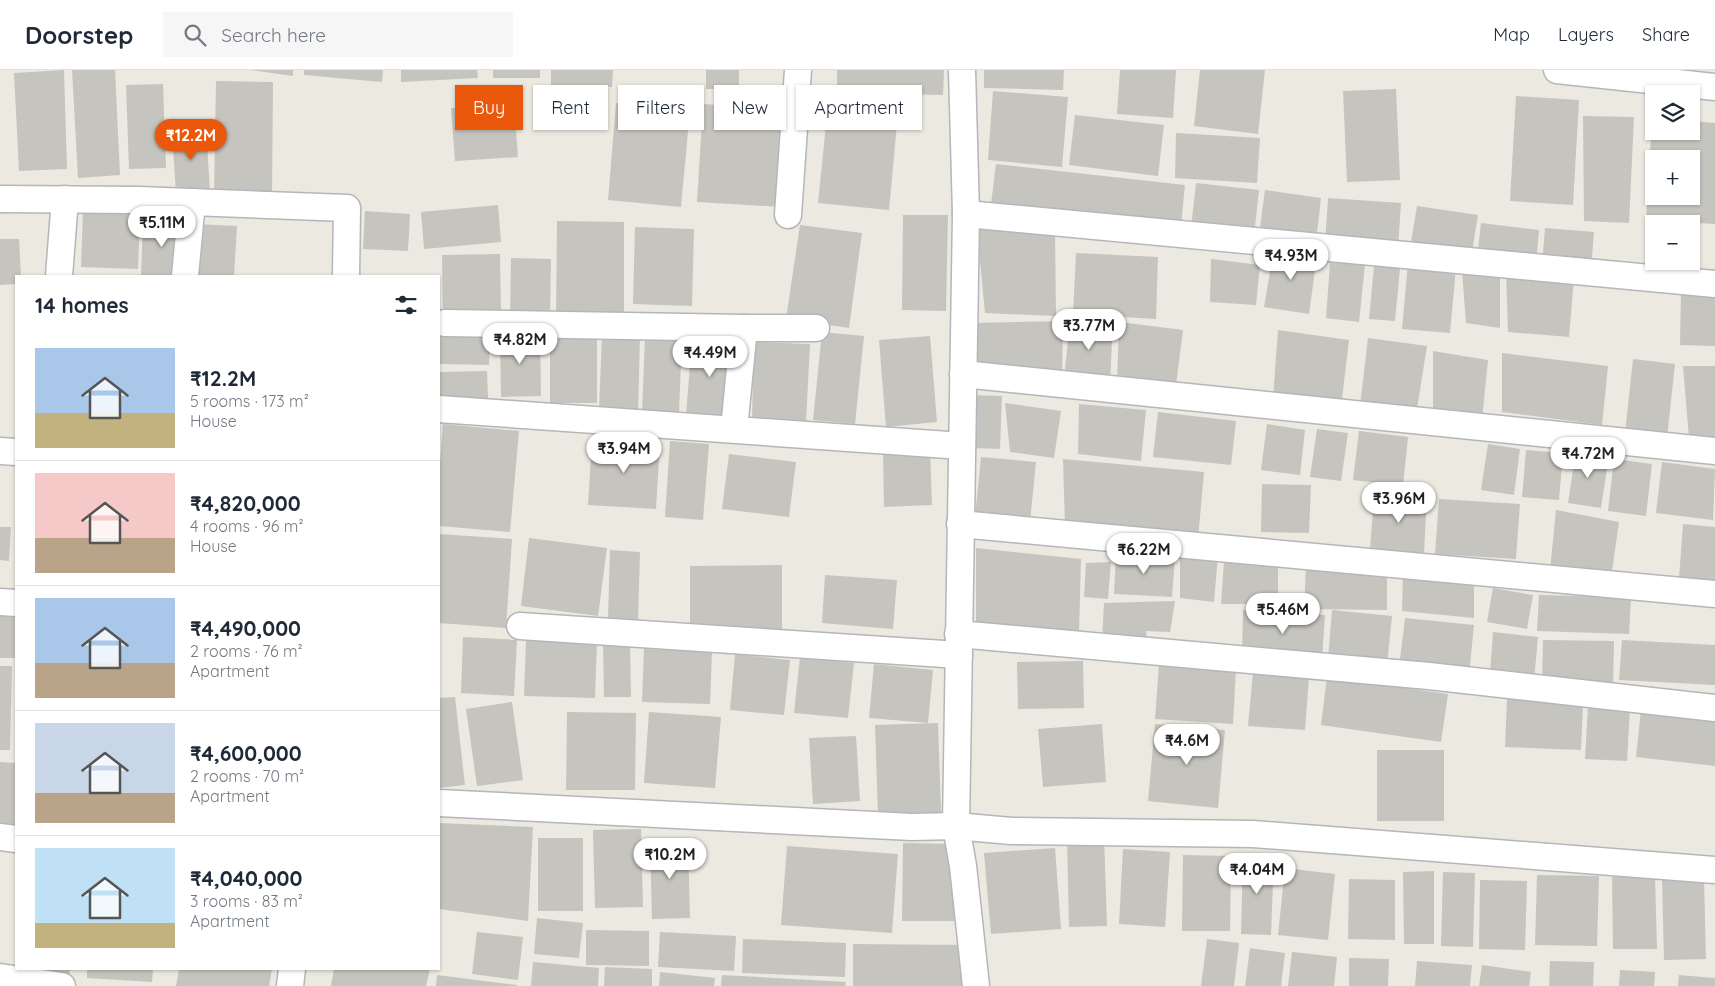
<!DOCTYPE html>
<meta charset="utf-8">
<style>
:root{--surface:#fff;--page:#f6f6f7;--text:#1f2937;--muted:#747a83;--line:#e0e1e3;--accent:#ea580c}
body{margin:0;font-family:Quicksand,sans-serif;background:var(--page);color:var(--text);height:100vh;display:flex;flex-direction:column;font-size:19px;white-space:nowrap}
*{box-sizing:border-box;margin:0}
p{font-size:16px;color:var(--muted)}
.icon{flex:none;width:28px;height:28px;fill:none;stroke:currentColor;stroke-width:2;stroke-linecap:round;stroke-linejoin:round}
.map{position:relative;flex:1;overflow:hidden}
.side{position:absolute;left:15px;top:205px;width:425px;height:695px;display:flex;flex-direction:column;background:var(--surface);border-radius:0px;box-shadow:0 1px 4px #0004}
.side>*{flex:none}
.top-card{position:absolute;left:455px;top:15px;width:475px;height:45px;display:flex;gap:10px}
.tools{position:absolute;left:1645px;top:15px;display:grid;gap:10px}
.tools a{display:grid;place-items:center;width:55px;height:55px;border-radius:0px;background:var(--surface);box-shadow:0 1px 4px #0004;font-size:25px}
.price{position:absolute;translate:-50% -42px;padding:0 11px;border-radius:18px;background:#fff;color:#222;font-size:16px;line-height:32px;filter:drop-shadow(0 1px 2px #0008)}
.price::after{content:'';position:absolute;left:50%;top:30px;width:15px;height:11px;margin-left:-8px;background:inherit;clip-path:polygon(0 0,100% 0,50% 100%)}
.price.current{background:var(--accent);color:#fff}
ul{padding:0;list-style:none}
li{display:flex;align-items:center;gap:15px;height:125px;padding:0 20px}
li+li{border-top:1px solid var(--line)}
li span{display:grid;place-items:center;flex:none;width:140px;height:100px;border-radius:0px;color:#555}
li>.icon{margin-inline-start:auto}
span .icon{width:60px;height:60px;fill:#fffc;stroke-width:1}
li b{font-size:21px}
h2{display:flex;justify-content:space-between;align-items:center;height:60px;padding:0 20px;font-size:21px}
.pill{padding:0 18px;border-radius:0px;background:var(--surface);box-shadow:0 1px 4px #0004;font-size:18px;line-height:45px}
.pill.current{background:var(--accent);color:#fff}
header{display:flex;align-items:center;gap:30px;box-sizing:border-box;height:70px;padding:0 25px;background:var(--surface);border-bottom:1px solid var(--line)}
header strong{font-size:24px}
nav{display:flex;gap:28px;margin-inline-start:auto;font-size:18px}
.search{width:350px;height:45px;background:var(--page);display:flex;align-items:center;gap:12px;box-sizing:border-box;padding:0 18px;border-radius:0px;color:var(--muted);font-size:19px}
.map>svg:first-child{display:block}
.building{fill:#c6c4be;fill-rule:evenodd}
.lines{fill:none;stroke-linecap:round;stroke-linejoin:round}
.minor-casing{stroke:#b3b6ba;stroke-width:29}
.minor{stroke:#fff;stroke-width:26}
</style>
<header>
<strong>Doorstep</strong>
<div class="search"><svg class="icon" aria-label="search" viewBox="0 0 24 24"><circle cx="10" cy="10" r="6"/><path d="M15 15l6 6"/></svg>Search here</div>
<nav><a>Map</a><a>Layers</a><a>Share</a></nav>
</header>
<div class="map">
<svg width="1715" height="916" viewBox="0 0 1715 916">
<rect width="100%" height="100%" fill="#ebe9e0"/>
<g class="building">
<path d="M64,0L67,99L19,101L14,3Z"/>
<path d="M72,0H115L120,105L78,108Z"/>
<path d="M250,0H293V6Z"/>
<path d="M304,0H383L382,12L304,5Z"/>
<path d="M401,0H477L478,8L401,12Z"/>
<rect x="493" y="0" width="47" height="8"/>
<path d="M551,0H613L612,17L551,16Z"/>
<rect x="706" y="0" width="33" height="19"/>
<path d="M837,0H944L943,25L837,23Z"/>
<path d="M984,0H1064L1063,20L984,18Z"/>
<path d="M1120,0H1176L1173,48L1117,44Z"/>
<path d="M1200,0H1265L1258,64L1194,56Z"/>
<path d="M216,11L273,12L272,126L214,125Z"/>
<path d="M163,14L166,98L129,99L126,15Z"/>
<path d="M1396,19L1400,110L1347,112L1343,21Z"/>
<path d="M993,21L1068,27L1062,97L988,90Z"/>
<path d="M1516,26L1579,30L1573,135L1510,131Z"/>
<path d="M514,33L518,87L455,91L451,38Z"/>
<path d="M616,33L690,40L681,137L608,130Z"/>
<path d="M703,34L787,39L781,137L697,132Z"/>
<path d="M828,35L898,43L889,140L818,133Z"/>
<path d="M1075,45L1164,55L1158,106L1069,95Z"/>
<path d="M1583,46L1634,47L1629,153L1584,151Z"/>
<path d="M1652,49H1654V61H1691V51L1715,53V154L1646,150ZM1654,89H1691V126H1654Z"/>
<path d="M206,58L210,122L176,124L172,60Z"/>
<path d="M1176,63L1260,68L1257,113L1175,108Z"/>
<path d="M996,94L1185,115L1181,155L991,134Z"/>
<path d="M1196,113L1259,120L1254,166L1191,158Z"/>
<path d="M1265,120L1321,128L1316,172L1259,165Z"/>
<path d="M1328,128L1401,133L1398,179L1325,174Z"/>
<path d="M498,135L501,172L424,179L421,142Z"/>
<path d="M1417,136L1478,145L1471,188L1410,178Z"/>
<path d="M83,141L140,144L138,199L81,197Z"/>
<path d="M365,141L410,144L408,181L363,179Z"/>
<path d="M903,145H948L946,241L902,240Z"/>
<path d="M143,149L183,150L181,206H141Z"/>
<path d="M557,151L624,152V249H556Z"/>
<path d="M1481,153L1539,160L1536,195L1477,188Z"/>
<path d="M196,154L237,156L234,206H194Z"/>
<path d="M800,155L862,163L849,258L786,249Z"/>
<path d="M635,157L694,159L692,236L633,234Z"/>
<path d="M1545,158L1594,162L1591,200L1542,196Z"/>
<path d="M977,160L1055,161L1056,246L985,243Z"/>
<path d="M0,169H19L21,206H16V214L0,215Z"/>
<path d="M1274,178L1317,186L1309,244L1264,237Z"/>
<path d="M1076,183L1158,187L1156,249L1073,244Z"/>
<path d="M500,184L501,245L443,246L442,185Z"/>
<path d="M511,188L551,189L550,247H510Z"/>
<path d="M1211,189L1260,195L1256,235L1210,232Z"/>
<path d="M1330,193L1365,194L1359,252L1326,248Z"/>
<path d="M1408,193L1456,197L1450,263L1402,259Z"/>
<path d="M1374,196L1400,198L1395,251L1369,249Z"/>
<path d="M1462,201L1500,205V258L1466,253Z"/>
<path d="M1506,202L1574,209L1569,267L1508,262Z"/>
<path d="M1681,223L1715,224V276L1680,275Z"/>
<path d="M1070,249H1113L1110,313L1064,310Z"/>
<path d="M1063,251L1062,309L977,300L974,253Z"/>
<path d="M1119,252L1183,260L1175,323L1117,314Z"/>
<path d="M439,260L490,261L489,295L439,294Z"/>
<path d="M1278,260L1349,270L1341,337L1273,328Z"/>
<path d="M822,262L864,266L855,354L813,350Z"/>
<path d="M540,263L541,326L501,327L500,264Z"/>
<rect x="550" y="264" width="47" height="69"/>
<path d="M602,266L640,267L638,342L599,340Z"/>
<path d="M930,266L937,352L886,357L879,270Z"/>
<path d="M645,267L682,268L679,343L642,342Z"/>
<path d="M1368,268L1427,276L1416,345L1360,336Z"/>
<path d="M692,269L733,272L727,348L686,345Z"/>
<path d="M754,272L810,274L806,352L752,350Z"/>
<path d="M1433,281L1488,290L1482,350L1433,342Z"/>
<path d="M1502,283L1608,296L1602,355L1502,342Z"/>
<path d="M1633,289L1675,294L1667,368L1625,363Z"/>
<path d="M1683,296H1715V370L1689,368Z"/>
<path d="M487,301L488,328L439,329V302Z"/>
<path d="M970,325L1002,326L1000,379L971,378Z"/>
<path d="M1005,333L1061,341L1054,388L1010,382Z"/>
<path d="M1079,334L1146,340L1141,391L1078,384Z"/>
<path d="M1158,342L1236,351L1231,395L1153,387Z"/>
<path d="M443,354L519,361L510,462L439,456V407Z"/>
<path d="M1267,354L1305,360L1300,405L1261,400Z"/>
<path d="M1317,359L1348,363L1341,411L1310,407Z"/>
<path d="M1359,361L1408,367L1403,416L1353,410Z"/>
<path d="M592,369L660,373L656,439L588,435Z"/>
<path d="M670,371L709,374L703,450L665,447Z"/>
<path d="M1488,374L1520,379L1514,425L1481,420Z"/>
<path d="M930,380L932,435L884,437L883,381Z"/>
<path d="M1526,380L1563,383L1559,430L1522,427Z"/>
<path d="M1576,380L1609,385L1601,438L1568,433Z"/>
<path d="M729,384L796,392L789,447L722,439Z"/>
<path d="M981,387L1036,392L1030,452L975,447Z"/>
<path d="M1063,389L1204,402L1198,469L1065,456Z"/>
<path d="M1614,389L1652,394L1646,446L1608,441Z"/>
<path d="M1662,392L1715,399L1713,450L1656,443Z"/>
<path d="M1262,414L1311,415L1309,463L1261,462Z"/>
<path d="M1374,424L1427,427L1424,483L1370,480Z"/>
<path d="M1439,429L1520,434L1516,489L1435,484Z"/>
<path d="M1556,440L1619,452L1611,508L1550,500Z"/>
<path d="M1683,454L1715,457V511L1679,508Z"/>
<path d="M0,457H11L9,491L0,490Z"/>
<path d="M439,464L512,469L506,558L439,553Z"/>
<path d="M529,468L607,478L598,546L521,536Z"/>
<path d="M976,478L1081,489L1079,563L976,560Z"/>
<path d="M610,480L640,482L638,550L608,549Z"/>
<path d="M1116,484L1175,487L1172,527L1114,524Z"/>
<path d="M1180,485L1218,486L1214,532L1180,528Z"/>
<path d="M1224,491H1278V534H1221Z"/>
<path d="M1111,492L1108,529L1084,527L1086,493Z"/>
<path d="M782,495V560L690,561V496Z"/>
<path d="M1306,496L1387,501V540L1304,539Z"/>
<path d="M1403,502H1474V548L1402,541Z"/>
<path d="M825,505L897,510L893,559L822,553Z"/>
<path d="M1493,518L1533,525L1527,559L1487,552Z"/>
<path d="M1539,525L1631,527L1629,564L1537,561Z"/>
<path d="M1175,531L1170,562L1146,561L1148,577L1102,571L1104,533Z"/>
<path d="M1243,540L1325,545L1322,590L1242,585Z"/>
<path d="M1332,540L1392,546L1387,595L1328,589Z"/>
<path d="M0,542L16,543V588H0Z"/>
<path d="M1405,548L1474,555L1469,604L1399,597Z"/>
<path d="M1493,562L1538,567L1534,611L1490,605Z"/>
<path d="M463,567L517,570L514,626L461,623Z"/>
<path d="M526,569L597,571L595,628L524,626Z"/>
<path d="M1543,570L1614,571L1613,617L1542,615Z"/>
<path d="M1622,570L1715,575V615L1619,610Z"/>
<path d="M630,574L631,627H604L603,575Z"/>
<path d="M644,579L712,582L710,634L642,632Z"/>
<path d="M735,584L790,590L784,645L730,640Z"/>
<path d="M800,587L854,593L848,648L794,643Z"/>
<path d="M1083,591L1084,638L1018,639L1017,592Z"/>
<path d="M874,594L933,600L928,653L869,648Z"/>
<path d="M1159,594L1236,599L1233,654L1155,649Z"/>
<path d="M0,596H12L10,680H0Z"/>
<path d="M1253,602L1309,607L1305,660L1248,656Z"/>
<path d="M1327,607L1448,624L1441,672L1321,655Z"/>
<path d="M455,627L465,715L439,718V628Z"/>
<path d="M1507,629L1583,632L1581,680L1505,677Z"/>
<path d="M512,632L523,710L477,716L466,639Z"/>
<path d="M1588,636L1630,639L1627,691L1585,689Z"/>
<path d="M1641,640L1715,647V696L1636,687Z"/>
<path d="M567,642L636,643L635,720H566Z"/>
<path d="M649,642L721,647L715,718L644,713Z"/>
<path d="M938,653L941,742L878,744L875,655Z"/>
<path d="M1102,654L1106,712L1043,717L1038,659Z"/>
<path d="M1155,654L1225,660L1218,738L1148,731Z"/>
<path d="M856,666L860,731L813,734L809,668Z"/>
<rect x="1377" y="680" width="67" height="71"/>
<path d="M0,692L16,693V756L0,755Z"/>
<path d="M439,753L533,757L528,851L439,839Z"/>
<path d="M641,759L643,837L595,838L593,760Z"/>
<path d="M1104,765L1107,856L1069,857L1067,766Z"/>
<rect x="538" y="768" width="45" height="73"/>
<path d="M688,771L690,848L652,849L650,772Z"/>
<path d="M903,773L956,774L954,851H902Z"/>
<path d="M787,776L898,784L892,863L781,855Z"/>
<path d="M1055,778L1061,859L991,864L984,783Z"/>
<path d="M1123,779L1170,782L1165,857L1119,854Z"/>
<path d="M1183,785L1231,786L1230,861H1182Z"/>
<path d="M1243,786L1274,787L1271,865L1241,864Z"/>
<path d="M1285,798L1335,804L1328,870L1278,865Z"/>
<path d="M1434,801V874H1404L1403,802Z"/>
<path d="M1443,802L1475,803L1473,877L1441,876Z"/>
<path d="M1537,805L1599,806L1597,876L1535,875Z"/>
<path d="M1655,806L1657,879H1613L1612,807Z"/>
<path d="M1704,808L1706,889L1664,890L1662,810Z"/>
<path d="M1349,809L1395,810V870L1348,869Z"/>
<path d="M1480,810L1527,811L1525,880L1479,879Z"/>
<path d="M537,848L583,853L579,888L534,884Z"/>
<path d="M586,860L649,861V896L586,895Z"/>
<path d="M477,862L523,867L518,910L472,904Z"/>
<path d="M660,862L736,866L734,901L658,897Z"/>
<path d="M743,869L846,873L845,907L742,903Z"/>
<path d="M1207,869L1239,873L1234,916H1201Z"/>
<path d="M853,874L962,875V916H853Z"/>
<path d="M1250,878L1285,883L1281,916H1245Z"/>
<path d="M1292,882L1337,887L1334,916H1288Z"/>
<path d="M1349,888L1389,889L1388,916H1349Z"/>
<path d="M1417,891L1472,895L1470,916H1415Z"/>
<path d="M1550,891L1594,892L1593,916H1549Z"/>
<path d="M533,892L599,898L598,916H531Z"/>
<path d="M1482,895L1531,902L1529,916H1479Z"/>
<path d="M605,897L652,899V916H604Z"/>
<path d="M37,899H70L69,905Z"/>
<path d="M87,899H153L152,912L87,908Z"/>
<path d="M179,899H272L269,916H176Z"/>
<path d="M334,899H430L426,916H331Z"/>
<path d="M1620,900L1655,902L1654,916H1619Z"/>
<path d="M660,902L715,908L714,916H659Z"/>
<path d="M437,905L517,915V916H436Z"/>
<path d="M722,905L846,912L845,916H721Z"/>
<path d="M1679,905L1715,908V916H1678Z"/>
</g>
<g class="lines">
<defs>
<g id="minor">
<path d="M962,0L966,144L956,756L963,796L976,916"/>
<path d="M1557,0L1715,17"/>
<path d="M0,129L138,130L347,138L346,206"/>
<path d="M966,144L1715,214"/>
<path d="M788,145L798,0"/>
<path d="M59,206L65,129"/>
<path d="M185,206L192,132"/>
<path d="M445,253L744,258"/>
<path d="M963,304L1715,381"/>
<path d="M439,339L962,376"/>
<path d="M734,359L744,258H816"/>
<path d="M0,381L16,382"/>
<path d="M960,454L1715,524"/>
<path d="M0,532L16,533"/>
<path d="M520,556L959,585"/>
<path d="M958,564L1429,606L1715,638"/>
<path d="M439,733L912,757L956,756L1011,761L1253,764L1715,800"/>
<path d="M0,767L16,769"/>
<path d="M0,907L62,916"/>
<path d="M290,916L292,899"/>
</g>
</defs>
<use href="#minor" class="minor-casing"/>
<use href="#minor" class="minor"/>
</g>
</svg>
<div class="tools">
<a><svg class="icon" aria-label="layers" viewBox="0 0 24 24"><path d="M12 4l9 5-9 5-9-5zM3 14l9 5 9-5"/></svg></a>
<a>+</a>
<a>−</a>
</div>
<b class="price current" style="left:191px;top:91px">₹12.2M</b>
<b class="price" style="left:162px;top:178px">₹5.11M</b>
<b class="price" style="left:1291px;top:211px">₹4.93M</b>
<b class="price" style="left:1089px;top:281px">₹3.77M</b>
<b class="price" style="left:520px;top:295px">₹4.82M</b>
<b class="price" style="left:710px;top:308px">₹4.49M</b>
<b class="price" style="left:624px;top:404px">₹3.94M</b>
<b class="price" style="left:1588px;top:409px">₹4.72M</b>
<b class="price" style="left:1399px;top:454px">₹3.96M</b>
<b class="price" style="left:1144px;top:505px">₹6.22M</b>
<b class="price" style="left:1283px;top:565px">₹5.46M</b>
<b class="price" style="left:1187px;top:696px">₹4.6M</b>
<b class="price" style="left:670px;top:810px">₹10.2M</b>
<b class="price" style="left:1257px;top:825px">₹4.04M</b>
<div class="top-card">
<a class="pill current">Buy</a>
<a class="pill">Rent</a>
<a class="pill">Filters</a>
<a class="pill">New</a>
<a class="pill">Apartment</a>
</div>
<section class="side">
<h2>14 homes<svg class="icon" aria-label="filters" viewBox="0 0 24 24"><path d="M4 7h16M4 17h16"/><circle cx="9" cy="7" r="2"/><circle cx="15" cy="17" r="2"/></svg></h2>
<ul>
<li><span style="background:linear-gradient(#a9c7e8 65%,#c2b280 0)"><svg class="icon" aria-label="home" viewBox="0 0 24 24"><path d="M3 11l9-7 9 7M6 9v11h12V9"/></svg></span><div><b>₹12.2M</b><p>5 rooms · 173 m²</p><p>House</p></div></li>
<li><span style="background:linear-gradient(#f6c9c9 65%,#b9a48a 0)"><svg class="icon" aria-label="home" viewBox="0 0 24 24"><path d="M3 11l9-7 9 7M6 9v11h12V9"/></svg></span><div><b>₹4,820,000</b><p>4 rooms · 96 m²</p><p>House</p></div></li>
<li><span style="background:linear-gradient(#a9c7e8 65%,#b9a48a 0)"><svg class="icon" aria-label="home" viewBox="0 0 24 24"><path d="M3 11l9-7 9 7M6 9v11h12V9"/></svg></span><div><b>₹4,490,000</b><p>2 rooms · 76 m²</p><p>Apartment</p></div></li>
<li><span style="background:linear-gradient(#c9d6e8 70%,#b9a48a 0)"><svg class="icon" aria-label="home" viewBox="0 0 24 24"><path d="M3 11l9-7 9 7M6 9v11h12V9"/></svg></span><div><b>₹4,600,000</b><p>2 rooms · 70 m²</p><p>Apartment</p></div></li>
<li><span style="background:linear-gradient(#bfe0f5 75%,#c2b280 0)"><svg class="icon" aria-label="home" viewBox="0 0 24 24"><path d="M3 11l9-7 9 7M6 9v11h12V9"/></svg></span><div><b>₹4,040,000</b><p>3 rooms · 83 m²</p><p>Apartment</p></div></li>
</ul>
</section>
</div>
